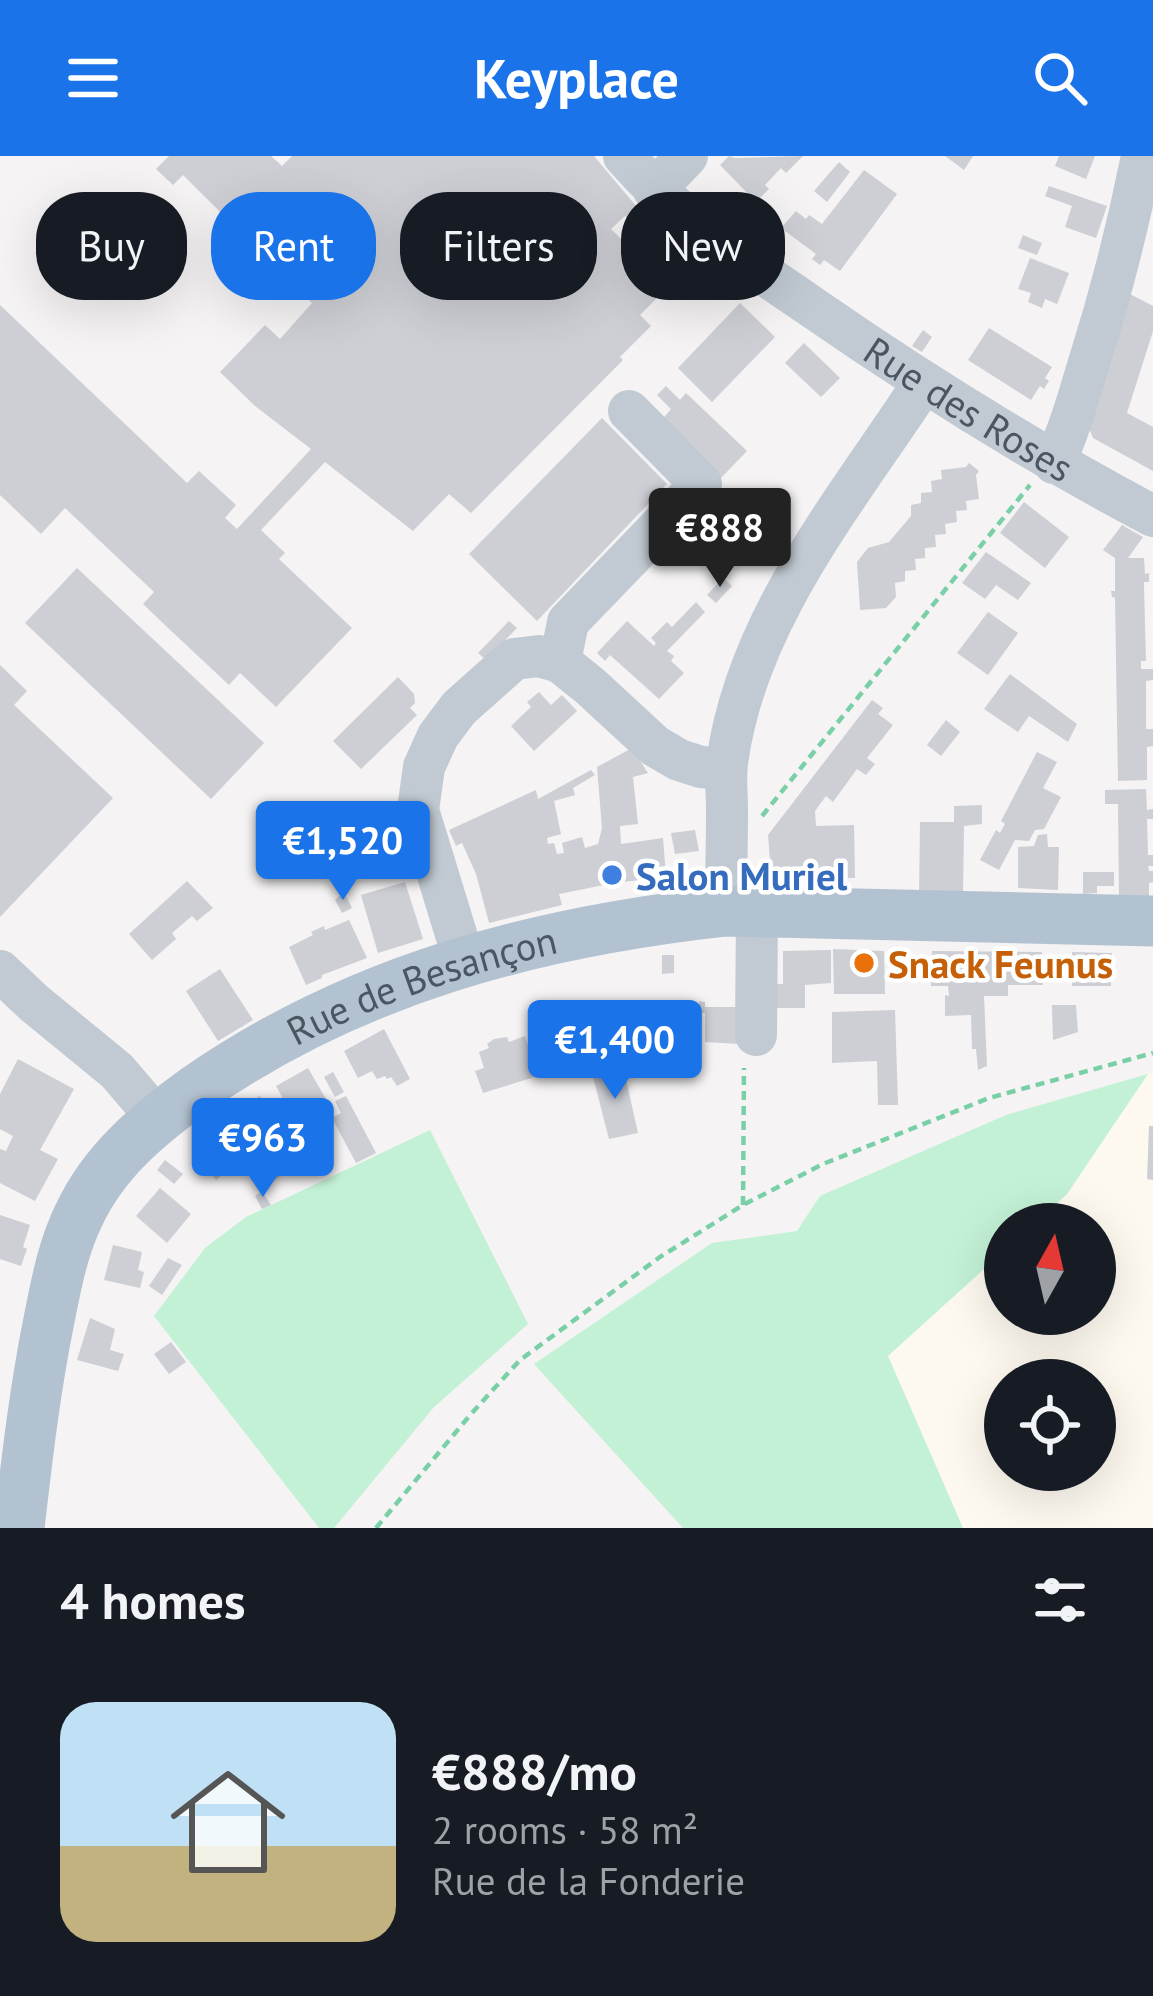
<!DOCTYPE html>
<meta charset="utf-8">
<style>
:root{--surface:#171b24;--page:#242831;--text:#f1f3f6;--muted:#9ea1a6;--line:#363941;--accent:#1a73e8}
body{margin:0;font-family:"PT Sans",sans-serif;background:var(--page);color:var(--text);height:100vh;display:flex;flex-direction:column;font-size:45px;white-space:nowrap}
*{box-sizing:border-box;margin:0}
p{font-size:39px;color:var(--muted)}
.icon{flex:none;width:66px;height:66px;fill:none;stroke:currentColor;stroke-width:2;stroke-linecap:round;stroke-linejoin:round}
.map{position:relative;height:1372px;overflow:hidden}
.side{display:flex;flex-direction:column;background:var(--surface);flex:1}
.side>*{flex:none}
.hud{position:absolute;left:36px;top:36px;width:1083px;height:108px;display:flex;gap:24px}
.needle{width:78px;rotate:8deg}
.tools{position:absolute;left:984px;top:1047px;display:grid;gap:24px}
.tools a{display:grid;place-items:center;width:132px;height:132px;border-radius:50%;background:var(--surface);box-shadow:0 12px 48px #0002;font-size:60px}
.price{position:absolute;translate:-50% -102px;padding:0 27px;border-radius:12px;background:var(--accent);color:#fff;font-size:39px;line-height:78px;filter:drop-shadow(0 3px 6px #0008)}
.price::after{content:'';position:absolute;left:50%;top:72px;width:36px;height:27px;margin-left:-18px;background:inherit;clip-path:polygon(0 0,100% 0,50% 100%)}
.price.active{background:#222;color:#fff}
ul{padding:0;list-style:none}
li{display:flex;align-items:center;gap:36px;height:300px;padding:0 60px}
li+li{border-top:3px solid var(--line)}
li span{display:grid;place-items:center;flex:none;width:336px;height:240px;border-radius:36px;color:#555}
li>.icon{margin-inline-start:auto}
span .icon{width:144px;height:144px;fill:#fffc;stroke-width:1}
li b{font-size:51px}
h2{display:flex;justify-content:space-between;align-items:center;height:144px;padding:0 60px;font-size:51px}
.pill{padding:0 42px;border-radius:48px;background:var(--surface);box-shadow:0 12px 48px #0002;font-size:42px;line-height:108px}
.pill.active{background:var(--accent);color:#fff}
header{display:flex;justify-content:space-between;align-items:center;height:156px;padding:0 60px;background:var(--accent);color:#fff;font-size:54px;font-weight:600}
.map>svg:first-child{display:block}
.commercial{fill:#fdf9ef;fill-rule:evenodd}
.green{fill:#c3f1d5}
.building{fill:#cdcfd5}
.lines{fill:none;stroke-linecap:round;stroke-linejoin:round}
.path{stroke:#7ad0a6;stroke-width:4.5;stroke-dasharray:9 6;stroke-linecap:butt}
.minor{stroke:#c1cad2;stroke-width:42}
.major{stroke:#b3c2d1;stroke-width:51}
.shop-dot{fill:#3f7fe0;stroke:#fff;stroke-width:4.5}
.food-dot{fill:#e8710a;stroke:#fff;stroke-width:4.5}
.labels{text-anchor:middle;dominant-baseline:central;stroke-width:9;stroke-linejoin:round;paint-order:stroke}
.street-label{font-size:39px;fill:#4a5661;stroke:#fff}
.shop-label{font-size:39px;font-weight:bold;fill:#366cbe;stroke:#fff;text-anchor:start}
.food-label{font-size:39px;font-weight:bold;fill:#c56008;stroke:#fff;text-anchor:start}
</style>
<header><svg class="icon" aria-label="menu" viewBox="0 0 24 24"><path d="M4 6h16M4 12h16M4 18h16"/></svg>Keyplace<svg class="icon" aria-label="search" viewBox="0 0 24 24"><circle cx="10" cy="10" r="6"/><path d="M15 15l6 6"/></svg></header>
<div class="map">
<svg width="1153" height="1372" viewBox="0 0 1153 1372">
<rect width="100%" height="100%" fill="#f5f3f3"/>
<path class="commercial" d="M1153,917V1372H963L888,1200L1005,1094V1158H1095V1068H1034L1067,1038L1148,918ZM1005,1224H1095V1314H1005Z"/>
<g class="green">
<path d="M1148,918L1067,1038L1034,1068H1005V1094L888,1200L963,1372H683L534,1208L712,1087L797,1075L820,1040L1006,959Z"/>
<path d="M430,974L528,1168L434,1251L334,1372H319L154,1160L205,1092L246,1061Z"/>
</g>
<g class="building">
<path d="M169,0H271L282,10L292,0H594L636,50L724,117L705,136L625,60L611,73L669,130L640,159L651,170L620,201L623,204L471,357L449,338L413,375L325,306L261,374L285,397L279,403L352,472L276,551L240,517L229,529L167,471L143,448L154,436L65,352L41,378L0,339V149L187,327L199,315L236,349L225,362L237,373L311,293L255,250L220,216L265,169L280,183L312,147L183,19L173,29L156,13Z"/>
<path d="M729,0L735,2L803,0L786,17L781,12L765,29L769,33L756,46L720,9Z"/>
<path d="M945,0H973L964,14Z"/>
<path d="M1059,0H1095L1086,23L1055,10Z"/>
<path d="M839,6L850,16L827,46L814,35Z"/>
<path d="M864,14L897,38L840,115L824,104L820,109L812,103L816,98L781,72L796,55L806,63L809,59L822,68Z"/>
<path d="M1049,30L1107,50L1096,82L1065,71L1072,50L1045,40Z"/>
<path d="M1023,79L1042,87L1037,99L1018,92Z"/>
<path d="M1030,102L1069,117L1057,148L1045,143L1042,152L1028,146L1031,137L1018,133Z"/>
<path d="M1130,138L1153,150V175L1127,257L1153,271V315L1093,282L1087,267Z"/>
<path d="M740,147L775,181L712,246L678,212Z"/>
<path d="M989,172L1052,211L1045,222L1049,225L1044,233L1040,230L1031,244L968,204Z"/>
<path d="M923,174L932,181L922,196L912,190Z"/>
<path d="M804,187L840,222L821,241L785,207Z"/>
<path d="M666,230L680,244L686,237L747,295L721,322L661,265L671,253L657,239Z"/>
<path d="M602,262L667,328L537,465L469,398Z"/>
<path d="M969,307L979,315L976,319L979,343L966,345L967,354L956,355L957,366L945,368L946,378L935,379L936,391L925,392V402L915,403L916,414L905,415V425L895,427L896,441L886,452L860,454L857,406L868,392L889,386L911,360V349L921,347V337L932,336L931,325L942,323L941,314L966,311Z"/>
<path d="M1024,346L1069,381L1045,412L1000,377Z"/>
<path d="M1122,369L1143,381L1128,402H1144L1145,418L1149,417V426H1144V430L1146,505H1141V513H1153V524L1146,525V573H1153V590L1147,591V624L1118,625L1115,442L1112,441L1111,435H1115V402L1103,394Z"/>
<path d="M986,396L1031,427L1018,444L996,429L985,443L962,427Z"/>
<path d="M77,412L264,587L211,643L25,467Z"/>
<path d="M723,422L732,430L716,447L707,439Z"/>
<path d="M696,446L705,456L667,495L674,500L671,505L684,517L659,543L610,499L605,505L597,497L627,465L654,490L656,487L651,482L667,466L672,471Z"/>
<path d="M988,456L1018,477L988,519L957,497Z"/>
<path d="M509,465L517,472L486,504L478,497Z"/>
<path d="M0,509L27,535L14,549L113,642L0,761Z"/>
<path d="M1010,518L1077,568L1068,586L1029,560L1018,576L984,553Z"/>
<path d="M398,521L414,538L415,547L410,552L417,559L361,613L333,585Z"/>
<path d="M539,536L551,549L562,539L577,555L534,595L511,570L531,551L527,546Z"/>
<path d="M872,544L883,552L878,558L893,569L867,602L875,608L866,619L857,613L833,646L826,640L815,655L816,670L854,669L855,722H845L826,731L822,724L778,725L771,718L768,679Z"/>
<path d="M946,564L960,576L941,600L927,589Z"/>
<path d="M632,592L648,617L633,621L638,668L620,670L621,688L663,682L666,721L614,727L559,738L562,749L489,767L476,718L462,687L456,690L449,674L536,634L538,643L591,614L595,619L573,632L575,639L554,645L561,678L547,682L548,688L554,687L557,698L564,697L562,687L582,681L585,692L598,688L602,672L597,611Z"/>
<path d="M1037,596L1057,606L1043,632L1061,641L1044,673L1035,674L1029,685L1015,684L999,714L980,704L996,674L1000,677L1005,668L1001,665Z"/>
<path d="M1146,633L1147,654L1153,653V663H1147L1148,699H1153V710H1148L1149,715H1153V726L1149,727V744L1119,743L1118,648H1105V634Z"/>
<path d="M982,649V668L964,670L963,739H919L920,666H954V650Z"/>
<path d="M695,674L699,695L675,698L671,677Z"/>
<path d="M1047,678L1048,691H1059L1058,734L1018,732V691L1034,690L1038,679Z"/>
<path d="M1083,716H1114V730H1097V737L1083,738Z"/>
<path d="M187,725L213,752L197,765L192,760L172,777L176,783L152,804L129,778Z"/>
<path d="M405,726L423,783L378,797L361,739Z"/>
<path d="M344,736L352,752L342,757L335,744Z"/>
<path d="M349,764L367,802L322,819V822L306,829L289,791L313,779L311,776L324,770L325,774Z"/>
<path d="M833,793L884,795L885,838H834Z"/>
<path d="M831,794V827L805,829V852H776V828H783V795Z"/>
<path d="M932,795L1042,796L1043,829H1008V840H984L987,910L978,914L976,893H972L971,859L945,860V839L949,840L948,830H931Z"/>
<path d="M1072,796L1112,797L1111,830H1072Z"/>
<path d="M662,799H674V817L662,818Z"/>
<path d="M220,813L253,864L218,885L186,835Z"/>
<path d="M699,845L705,846V851H741L740,888L705,886V857H699Z"/>
<path d="M1052,849H1076L1078,876L1053,884Z"/>
<path d="M895,854L898,949H878L877,905L832,907V856Z"/>
<path d="M384,873L410,923L397,930L391,921L387,923L385,920L377,923L372,915L358,922L344,895Z"/>
<path d="M646,878L650,895L684,888L689,907L631,921L622,882Z"/>
<path d="M525,880L538,920L483,937L475,915L484,912L479,896L489,892L487,888L494,883L507,881L509,886Z"/>
<path d="M18,903L74,933L40,994L58,1003L35,1045L0,1027V993L6,995L13,980L0,973V938Z"/>
<path d="M623,910L638,977L609,983L592,917Z"/>
<path d="M308,912L326,943L294,962L276,930Z"/>
<path d="M333,916L344,936L335,941L324,921Z"/>
<path d="M260,940L278,966L266,974L272,983L260,990L269,1003L275,1000L286,1016L265,1030L239,992L251,983L232,955Z"/>
<path d="M346,940L376,997L356,1007L332,962L341,957L335,945Z"/>
<path d="M1149,970H1153V1024L1147,1023Z"/>
<path d="M215,978L238,1007L216,1024L193,995Z"/>
<path d="M165,1004L183,1018L174,1028L157,1014Z"/>
<path d="M160,1032L191,1058L167,1087L136,1060Z"/>
<path d="M262,1035L271,1049L262,1053L255,1040Z"/>
<path d="M0,1059L30,1069L23,1091L27,1093L21,1110L0,1103Z"/>
<path d="M113,1089L142,1096L138,1114L144,1116L140,1132L104,1124Z"/>
<path d="M168,1102L182,1109L162,1139L149,1130Z"/>
<path d="M90,1162L115,1173L110,1194L124,1198L118,1215L77,1204Z"/>
<path d="M171,1186L186,1206L169,1218L154,1198Z"/>
</g>
<g class="lines">
<g class="path">
<path d="M762,660L1030,329"/>
<path d="M743,1049L744,912"/>
<path d="M376,1372L471,1258L520,1204L660,1101L743,1049L823,1008L989,942L1153,897"/>
</g>
<g class="minor">
<path id="s1" d="M624,0C678,62 742,103 809,149C920,226 1034,297 1153,360"/>
<path d="M654,34L687,0"/>
<path d="M1054,307C1069,276 1078,243 1088,210C1110,141 1128,71 1142,0"/>
<path d="M560,506L568,466L701,328L629,255"/>
<path d="M726,755C726,721 727,687 727,653C727,638 725,623 727,607C746,463 847,344 924,226"/>
<path d="M464,804L418,654L424,611L438,580L459,552L514,503L539,500L560,506L590,530L655,590L679,604L701,611L726,613"/>
<path d="M0,815L34,847L117,915L157,962"/>
<path d="M756,879L757,756"/>
</g>
<path class="major" id="s2" d="M19,1372C27,1302 35,1233 49,1164C56,1129 63,1091 79,1059C104,1005 149,968 196,934C355,823 535,776 726,755L1153,765"/>
</g>
<circle class="shop-dot" cx="612" cy="719" r="12"/>
<circle class="food-dot" cx="864" cy="807" r="12"/>
<g class="labels">
<g class="street-label">
<text stroke="none"><textPath href="#s1" startOffset="429">Rue des Roses</textPath></text>
<text stroke="none"><textPath href="#s2" startOffset="744">Rue de Besançon</textPath></text>
</g>
<g class="shop-label">
<text x="636" y="719">Salon Muriel</text>
</g>
<g class="food-label">
<text x="888" y="807">Snack Feunus</text>
</g>
</g>
</svg>
<div class="tools">
<a><svg class="needle" viewBox="-14 -14 28 28"><path d="M0-13l5 13h-10z" fill="#e53935"/><path d="M0 13l5-13h-10z" fill="#9ea1a6"/></svg></a>
<a><svg class="icon" aria-label="locate" viewBox="0 0 24 24"><circle cx="12" cy="12" r="6"/><path d="M12 2v4M12 18v4M2 12h4M18 12h4"/></svg></a>
</div>
<b class="price active" style="left:720px;top:434px">€888</b>
<b class="price" style="left:343px;top:747px">€1,520</b>
<b class="price" style="left:615px;top:946px">€1,400</b>
<b class="price" style="left:263px;top:1044px">€963</b>
<div class="hud">
<a class="pill">Buy</a>
<a class="pill active">Rent</a>
<a class="pill">Filters</a>
<a class="pill">New</a>
</div>
</div>
<section class="side">
<h2>4 homes<svg class="icon" aria-label="filters" viewBox="0 0 24 24"><path d="M4 7h16M4 17h16"/><circle cx="9" cy="7" r="2"/><circle cx="15" cy="17" r="2"/></svg></h2>
<ul>
<li><span style="background:linear-gradient(#bfe0f5 60%,#c2b280 0)"><svg class="icon" aria-label="home" viewBox="0 0 24 24"><path d="M3 11l9-7 9 7M6 9v11h12V9"/></svg></span><div><b>€888/mo</b><p>2 rooms · 58 m²</p><p>Rue de la Fonderie</p></div></li>
</ul>
</section>
